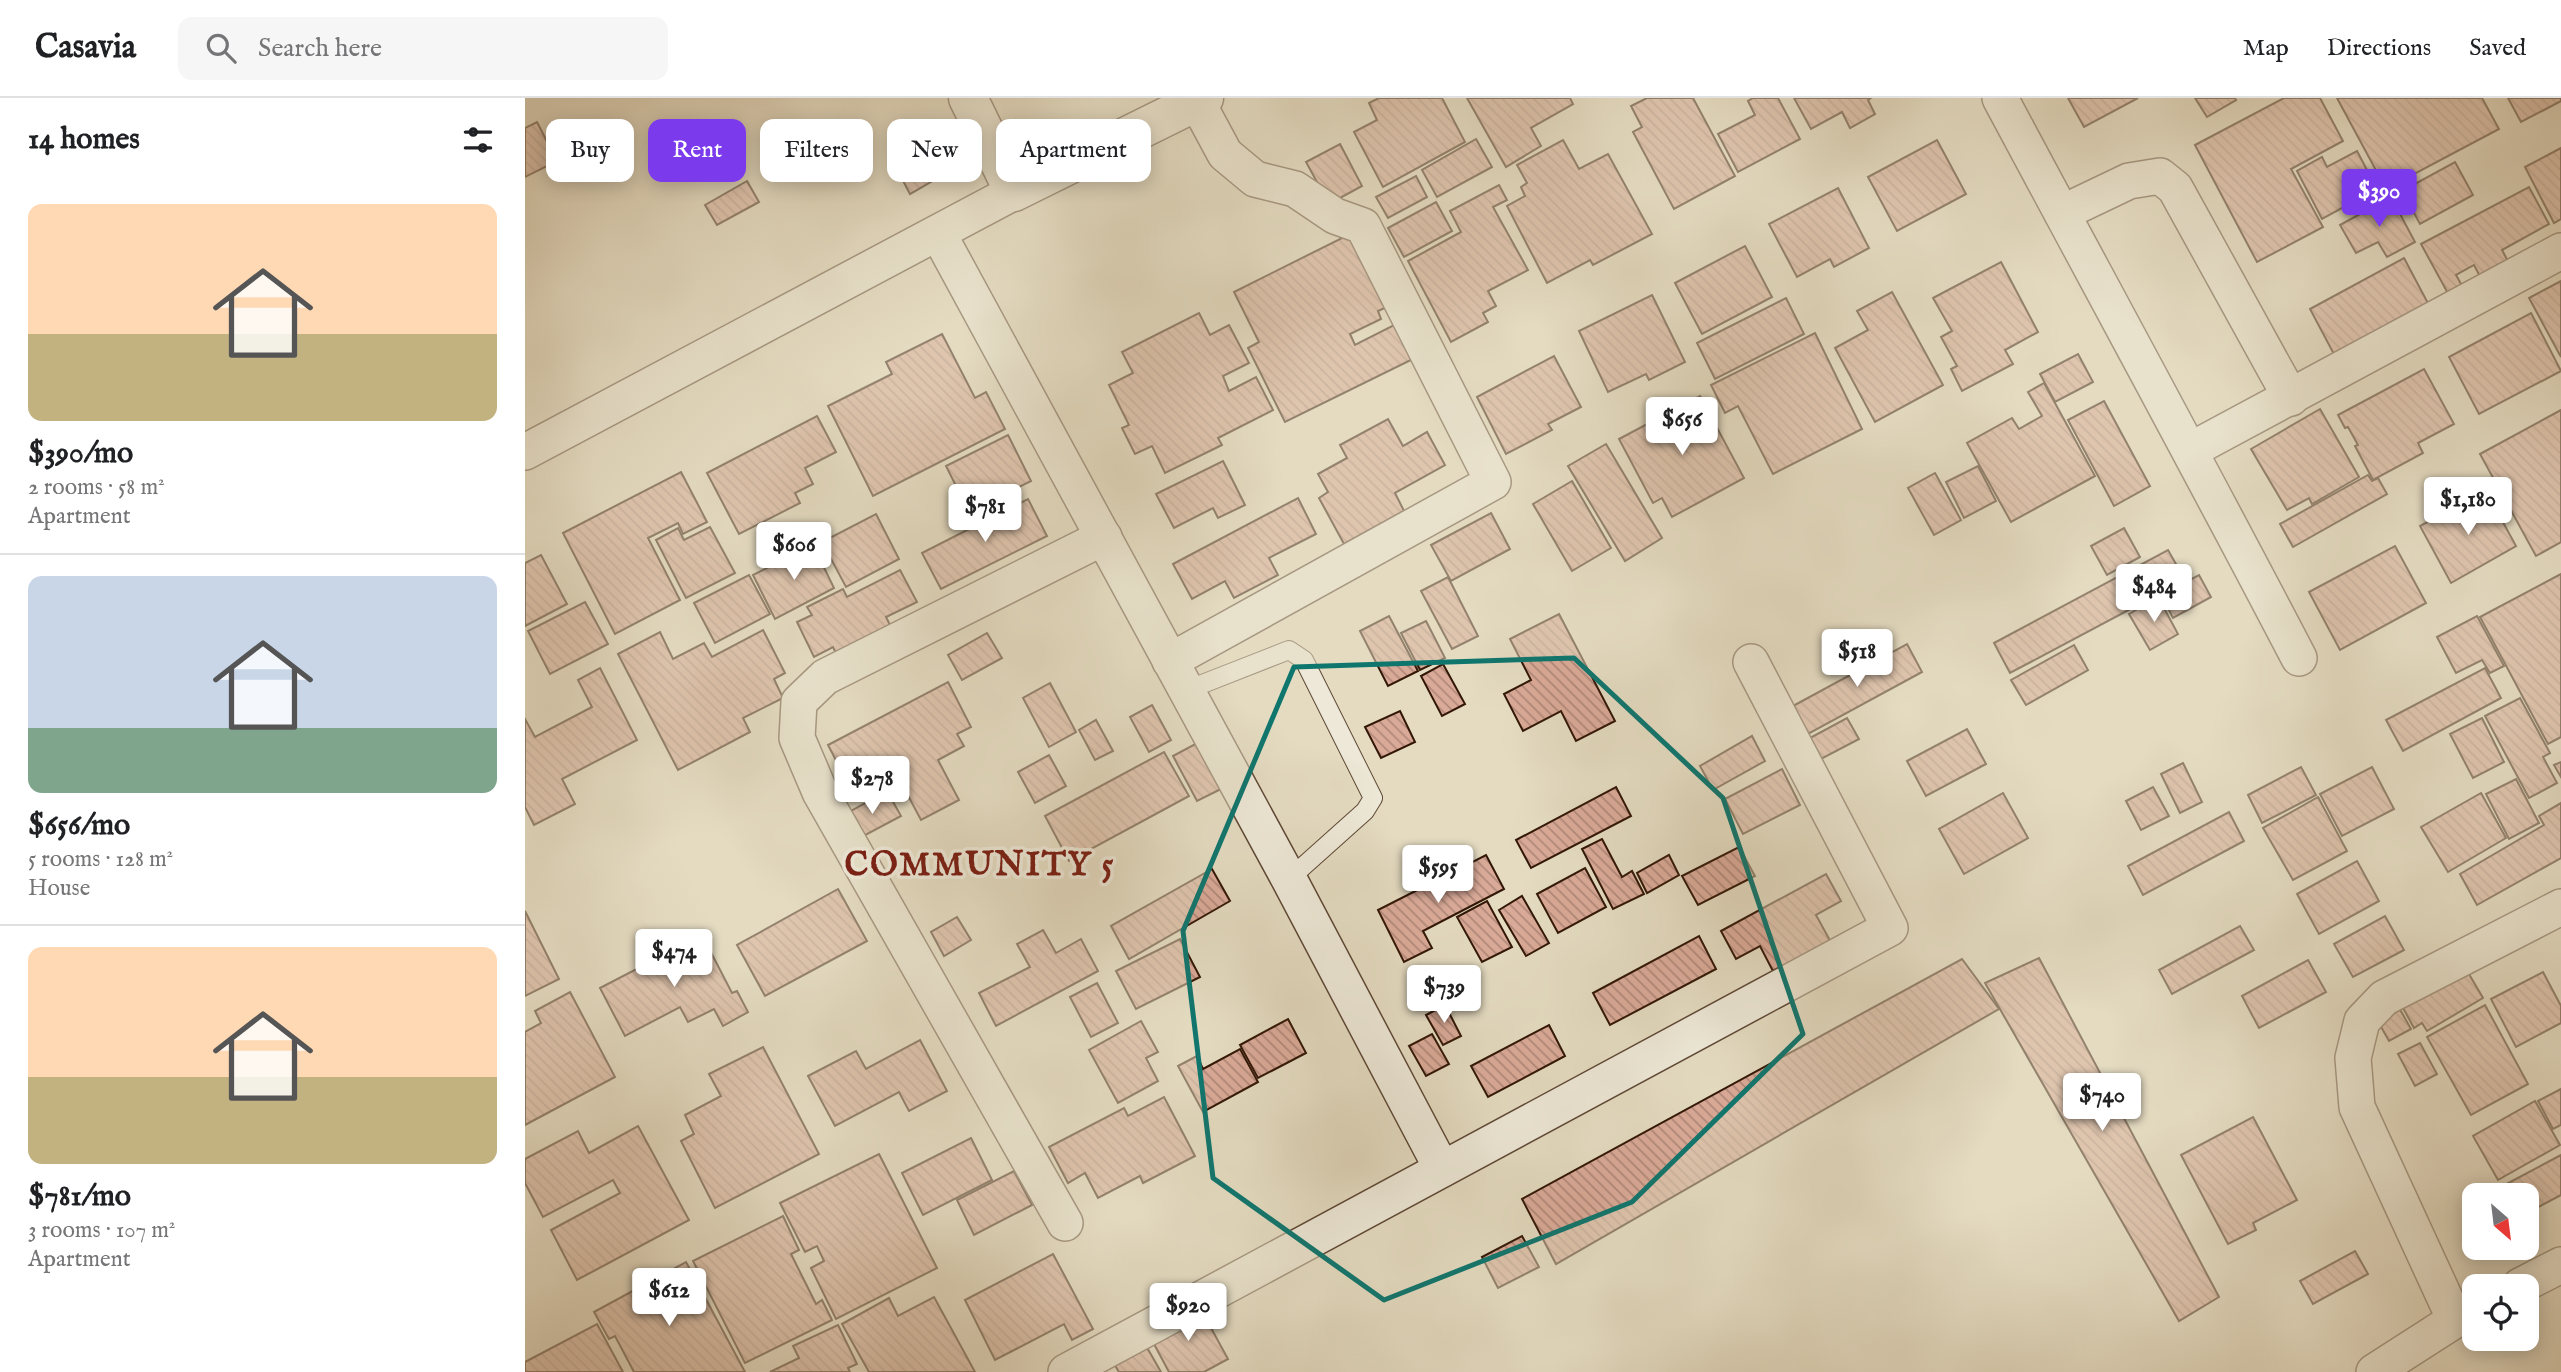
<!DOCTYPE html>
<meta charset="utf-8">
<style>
:root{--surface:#fff;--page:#f6f6f6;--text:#202124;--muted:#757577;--line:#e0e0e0;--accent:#7c3aed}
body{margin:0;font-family:"IM FELL English",serif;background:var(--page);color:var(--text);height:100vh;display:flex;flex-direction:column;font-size:26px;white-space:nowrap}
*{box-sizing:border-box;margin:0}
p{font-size:23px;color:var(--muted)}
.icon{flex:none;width:38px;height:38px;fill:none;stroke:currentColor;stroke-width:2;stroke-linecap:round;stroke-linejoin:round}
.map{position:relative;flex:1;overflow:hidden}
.sheet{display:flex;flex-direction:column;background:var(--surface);width:525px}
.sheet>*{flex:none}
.banner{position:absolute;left:21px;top:21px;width:665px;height:63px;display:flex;gap:14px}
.needle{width:46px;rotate:152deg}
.fabs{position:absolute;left:1937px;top:1085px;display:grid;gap:14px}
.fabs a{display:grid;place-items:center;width:77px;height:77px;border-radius:14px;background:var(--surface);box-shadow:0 4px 18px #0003;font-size:35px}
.price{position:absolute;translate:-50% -60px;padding:0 16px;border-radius:7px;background:#fff;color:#222;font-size:23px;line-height:46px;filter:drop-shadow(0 2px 4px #0008)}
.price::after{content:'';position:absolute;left:50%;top:42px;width:21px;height:16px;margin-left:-10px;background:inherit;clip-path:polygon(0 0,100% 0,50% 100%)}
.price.active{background:var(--accent);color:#fff}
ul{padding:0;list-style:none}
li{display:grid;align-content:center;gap:14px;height:371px;padding:0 28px}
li+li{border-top:2px solid var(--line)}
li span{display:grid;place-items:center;height:217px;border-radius:14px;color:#555}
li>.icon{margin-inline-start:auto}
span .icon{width:126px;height:126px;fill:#fffc;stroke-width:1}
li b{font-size:30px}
h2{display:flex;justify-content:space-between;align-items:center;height:84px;padding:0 28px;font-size:30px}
.tag{padding:0 24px;border-radius:14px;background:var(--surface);box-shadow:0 4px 18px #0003;font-size:24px;line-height:63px}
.tag.active{background:var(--accent);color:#fff}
header{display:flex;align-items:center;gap:42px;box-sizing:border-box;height:98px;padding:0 35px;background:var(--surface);border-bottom:2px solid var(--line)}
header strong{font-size:33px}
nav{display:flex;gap:38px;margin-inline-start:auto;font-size:24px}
.search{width:490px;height:63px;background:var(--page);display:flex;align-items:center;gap:18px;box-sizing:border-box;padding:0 24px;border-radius:14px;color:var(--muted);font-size:26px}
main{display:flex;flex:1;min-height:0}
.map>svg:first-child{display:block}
.building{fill:url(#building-back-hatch);stroke:#321707;stroke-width:2}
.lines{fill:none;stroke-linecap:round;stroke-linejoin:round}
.service-casing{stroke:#5e4836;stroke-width:20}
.minor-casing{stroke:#5e4836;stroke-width:38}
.tertiary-casing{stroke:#5e4836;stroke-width:41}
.service{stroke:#ede8d7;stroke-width:18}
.minor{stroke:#ede8d7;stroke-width:35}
.tertiary{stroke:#ede8d7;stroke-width:38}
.marked{fill:none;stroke:#0f766e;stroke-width:5;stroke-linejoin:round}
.labels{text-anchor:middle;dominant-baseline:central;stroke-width:7;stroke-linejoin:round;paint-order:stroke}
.district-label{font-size:33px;font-weight:bold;letter-spacing:2px;fill:#7a1f14;stroke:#ede8d7}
</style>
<header>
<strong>Casavia</strong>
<div class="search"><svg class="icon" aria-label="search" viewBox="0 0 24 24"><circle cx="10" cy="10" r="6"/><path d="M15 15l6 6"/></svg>Search here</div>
<nav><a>Map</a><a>Directions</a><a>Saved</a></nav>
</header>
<main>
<section class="sheet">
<h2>14 homes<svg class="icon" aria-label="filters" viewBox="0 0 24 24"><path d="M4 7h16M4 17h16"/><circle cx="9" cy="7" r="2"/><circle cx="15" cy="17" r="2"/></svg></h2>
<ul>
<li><span style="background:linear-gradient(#ffd9b3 60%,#c2b280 0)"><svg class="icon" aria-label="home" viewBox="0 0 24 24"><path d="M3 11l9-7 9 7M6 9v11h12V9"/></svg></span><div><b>$390/mo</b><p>2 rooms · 58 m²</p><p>Apartment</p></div></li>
<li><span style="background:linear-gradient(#c9d6e8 70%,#7fa58c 0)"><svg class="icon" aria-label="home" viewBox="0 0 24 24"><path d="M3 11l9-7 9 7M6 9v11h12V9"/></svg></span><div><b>$656/mo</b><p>5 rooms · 128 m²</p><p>House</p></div></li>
<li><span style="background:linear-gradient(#ffd9b3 60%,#c2b280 0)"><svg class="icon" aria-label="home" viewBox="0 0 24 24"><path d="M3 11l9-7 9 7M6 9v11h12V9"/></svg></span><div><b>$781/mo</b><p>3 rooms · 107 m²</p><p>Apartment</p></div></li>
</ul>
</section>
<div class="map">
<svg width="2036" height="1274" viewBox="0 0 2036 1274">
<defs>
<pattern id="building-back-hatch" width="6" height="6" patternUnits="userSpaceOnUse" patternTransform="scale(1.75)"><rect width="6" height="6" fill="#daaa98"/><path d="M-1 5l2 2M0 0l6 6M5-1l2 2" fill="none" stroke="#b1897a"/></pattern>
</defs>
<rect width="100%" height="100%" fill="#e4dbc1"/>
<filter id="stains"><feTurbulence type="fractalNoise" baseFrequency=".00286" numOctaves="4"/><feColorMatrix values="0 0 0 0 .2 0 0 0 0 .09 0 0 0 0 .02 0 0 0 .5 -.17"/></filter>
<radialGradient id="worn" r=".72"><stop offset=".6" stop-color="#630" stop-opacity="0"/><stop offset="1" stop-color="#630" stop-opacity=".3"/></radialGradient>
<g class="building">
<path d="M854,0H917L940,44L858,89L829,34L852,22L844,5Z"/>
<path d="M942,0H1045L1048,6L1006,30L1016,48L981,69Z"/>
<path d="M1122,0H1168L1210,78L1149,111L1108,34L1117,29L1106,8Z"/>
<path d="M1228,0H1253L1275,41L1213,74L1193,36L1230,17L1223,3Z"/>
<path d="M1269,0H1346L1343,2L1350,16L1325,30L1317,14L1286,31Z"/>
<path d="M1543,0H1613L1559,29Z"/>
<path d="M1670,0H1710L1711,2L1682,19Z"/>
<path d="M1759,0H1795L1818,43L1766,71L1798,129L1732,164L1670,47Z"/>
<path d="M1812,0H1957L1974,31L1861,91Z"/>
<path d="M1983,0H2036V3L1996,24Z"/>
<path d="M12,24L32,63L0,79V30Z"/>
<path d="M951,41L967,69L912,99L897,72Z"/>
<path d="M1038,42L1054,71L1083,56L1127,136L1068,167L1065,162L1022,185L982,108L1000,98L996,89L1002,85L992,67Z"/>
<path d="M1412,42L1441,96L1372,133L1343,79Z"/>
<path d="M815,46L837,88L804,106L781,64Z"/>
<path d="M2036,50V121L2029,125L2000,69Z"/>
<path d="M1832,53L1852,91L1797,121L1772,73L1797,59L1802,69Z"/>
<path d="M399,63L409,82L385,96L375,77Z"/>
<path d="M1930,64L1948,97L1895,126L1877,93Z"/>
<path d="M891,78L902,99L863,120L851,99Z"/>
<path d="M222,83L234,104L192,127L180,107Z"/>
<path d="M974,87L982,102L968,109L1003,172L963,193L971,208L958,215L963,224L926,244L883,163L936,134L925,113Z"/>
<path d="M2004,89L2024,126L1977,152L1986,169L1958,184L1949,167L1931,177L1940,193L1926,201L1896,146Z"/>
<path d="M1313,90L1344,150L1309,169L1305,161L1272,179L1244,126Z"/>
<path d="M1866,99L1890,144L1862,159L1853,144L1831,155L1815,127Z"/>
<path d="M911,104L927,133L879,159L863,130Z"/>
<path d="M831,133L868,206L853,213L856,221L825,236L830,247L877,223L894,258L760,324L723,250L734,244L709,194Z"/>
<path d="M1220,148L1247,199L1177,236L1150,185Z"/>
<path d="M1879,160L1905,209L1811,260L1785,211Z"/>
<path d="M1476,164L1513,234L1480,252L1488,266L1437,293L1426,271L1432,268L1416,239L1427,233L1408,200Z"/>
<path d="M2036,183V259L2004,200Z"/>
<path d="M1367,194L1418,287L1350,324L1310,250L1343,232L1332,213Z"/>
<path d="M1127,197L1160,264L1124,282L1121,276L1083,294L1054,233Z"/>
<path d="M1261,200L1279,236L1190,281L1172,245Z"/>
<path d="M674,215L685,237L704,227L724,265L698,278L704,293L731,279L748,312L693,340L697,347L640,375L627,348L610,356L597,330L604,327L584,287L608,275L597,254Z"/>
<path d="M2006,215L2036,273L1954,316L1924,259Z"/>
<path d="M1290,235L1337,331L1248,376L1213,308L1200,315L1186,287Z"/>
<path d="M417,236L450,300L461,294L480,331L348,398L303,308L367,276L361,264Z"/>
<path d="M1553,256L1568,284L1530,304L1515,276Z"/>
<path d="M1029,258L1056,309L1023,326L1027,332L981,356L952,299Z"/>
<path d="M1899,271L1929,326L1893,345L1898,355L1848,382L1830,348L1833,347L1823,329L1820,330L1813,317Z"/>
<path d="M1519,285L1570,378L1486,424L1442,345L1487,320L1494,331L1517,318L1503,294Z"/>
<path d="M1175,298L1219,380L1147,419L1137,400L1128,405L1094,341Z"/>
<path d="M1579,303L1625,388L1589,408L1543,322Z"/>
<path d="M1795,311L1834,379L1787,406L1784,400L1762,412L1726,351Z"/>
<path d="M2036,312V444L2011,458L1955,356Z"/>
<path d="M292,318L311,354L280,370L288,386L270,395L275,405L214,436L182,375Z"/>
<path d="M863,321L878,348L902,334L920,367L870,395L879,413L819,446L794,400L803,394L793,376L822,360L815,347Z"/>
<path d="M483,337L506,383L444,414L421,368Z"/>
<path d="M1081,346L1137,440L1100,463L1043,368Z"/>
<path d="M698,363L720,407L693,420L688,410L649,430L631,396Z"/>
<path d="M1453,368L1471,403L1439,420L1421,384Z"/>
<path d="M156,374L182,424L158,436L153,425L123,440L155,502L90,536L38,435Z"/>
<path d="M1410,375L1436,422L1409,437L1383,390Z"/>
<path d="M1843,377L1847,383L1853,380L1862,396L1768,449L1755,426Z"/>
<path d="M1047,383L1086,450L1047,473L1008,406Z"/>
<path d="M1961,393L1991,448L1926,485L1895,428Z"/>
<path d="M773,400L791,436L744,460L753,477L709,500L700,483L667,501L648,466Z"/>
<path d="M503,401L522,438L416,491L397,455Z"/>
<path d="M966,415L985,451L926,483L906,447Z"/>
<path d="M351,416L374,461L321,489L297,444Z"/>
<path d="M185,429L210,475L161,500L131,442L153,430L159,442Z"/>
<path d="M1599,430L1615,459L1582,477L1566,448Z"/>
<path d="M288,447L309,490L250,521L228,477Z"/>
<path d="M1870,448L1901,505L1815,552L1784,494Z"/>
<path d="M1643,452L1660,482L1485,575L1469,545Z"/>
<path d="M16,457L42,506L0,528V465Z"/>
<path d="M375,472L392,504L361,519L371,539L316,566L308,549L289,559L272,524L287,517L282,509L318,491L322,499Z"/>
<path d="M2036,476V639L2023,646L1955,519Z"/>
<path d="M224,477L245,516L190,545L169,505Z"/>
<path d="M1674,477L1686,499L1648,520L1636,497Z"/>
<path d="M923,479L953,538L927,551L896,493Z"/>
<path d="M1633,499L1653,536L1625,552L1604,516Z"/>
<path d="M60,504L83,546L25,576L3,533Z"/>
<path d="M1034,516L1090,623L1051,643L1036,613L998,633L979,596L1006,582L985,541Z"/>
<path d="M864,518L893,573L863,588L835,533Z"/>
<path d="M1952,518L1979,568L1965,575L1957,562L1931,575L1912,539Z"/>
<path d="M901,523L920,560L895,572L876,535Z"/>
<path d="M238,532L260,575L249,581L258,600L218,620L225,634L153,672L93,556L135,534L148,561L179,545L187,559Z"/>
<path d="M462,535L477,560L437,582L423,557Z"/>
<path d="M1382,546L1397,574L1283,636L1268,608Z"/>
<path d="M1549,547L1563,572L1501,607L1486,582Z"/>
<path d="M918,566L940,606L917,618L896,578Z"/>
<path d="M75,570L112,642L37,681L50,706L9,727L0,709V621L10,639L67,609L53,582Z"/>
<path d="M1960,570L1976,600L1878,653L1861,622Z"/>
<path d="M423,584L446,629L432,636L439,648L413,662L434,702L396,722L371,675L329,697L303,647Z"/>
<path d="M525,585L551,634L524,649L498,600Z"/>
<path d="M1995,600L2025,655L2018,659L2032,685L2004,700L1960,618Z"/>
<path d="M627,607L646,642L624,654L605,619Z"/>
<path d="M875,613L890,644L856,660L840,629Z"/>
<path d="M1322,620L1334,641L1296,661L1285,640Z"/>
<path d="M1957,620L1979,664L1948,680L1925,636Z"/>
<path d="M571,622L588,653L570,662L554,632Z"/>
<path d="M1442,631L1461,666L1401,698L1382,663Z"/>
<path d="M1227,638L1240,663L1188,692L1175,668Z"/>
<path d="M674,644L698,690L672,703L648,658Z"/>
<path d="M639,654L664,698L544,763L520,718Z"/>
<path d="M524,657L541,688L510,705L493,674Z"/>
<path d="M2036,664V679L2029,667Z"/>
<path d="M1658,665L1677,704L1655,715L1636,676Z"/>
<path d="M1776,669L1791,697L1737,725L1723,697Z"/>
<path d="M1847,669L1869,711L1817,738L1795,696Z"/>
<path d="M1257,671L1275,707L1218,736L1200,701Z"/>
<path d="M1991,681L2014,725L1984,741L1961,696Z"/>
<path d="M1091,689L1106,718L1006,770L991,742Z"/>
<path d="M1628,689L1644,718L1616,732L1601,703Z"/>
<path d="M362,693L376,718L331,742L317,718Z"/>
<path d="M1478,695L1503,740L1439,776L1414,731Z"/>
<path d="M1956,695L1981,740L1923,774L1896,729Z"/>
<path d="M1793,699L1822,753L1768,782L1738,730Z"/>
<path d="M2036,705V760L1952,807L1935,776L2019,727L2014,718Z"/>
<path d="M1704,714L1719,743L1618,797L1603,768Z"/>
<path d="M1077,741L1097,779L1107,773L1119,796L1088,811L1057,751Z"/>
<path d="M1214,749L1230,778L1173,807L1157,778Z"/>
<path d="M961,757L979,791L898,833L907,850L879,864L853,812Z"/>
<path d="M1144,757L1154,777L1122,795L1112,775Z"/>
<path d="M1832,763L1854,803L1794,836L1772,796Z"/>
<path d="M1060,770L1081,809L1033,835L1012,796Z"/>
<path d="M687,771L705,803L604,861L586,828Z"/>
<path d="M1301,776L1316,803L1291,817L1308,848L1251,879L1235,848L1211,861L1196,833Z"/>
<path d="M313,791L342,843L240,898L212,847Z"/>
<path d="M997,798L1024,845L1001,858L974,812Z"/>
<path d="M962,803L987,849L957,864L932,819Z"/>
<path d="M0,813L34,881L0,898Z"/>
<path d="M1860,818L1879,852L1828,879L1809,846Z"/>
<path d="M432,819L446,842L419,858L406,834Z"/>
<path d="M1715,828L1729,852L1647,896L1634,872Z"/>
<path d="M518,832L531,855L556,841L573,873L471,928L454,895L505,869L492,846Z"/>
<path d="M177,837L207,895L212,893L223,914L198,928L189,911L163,924L155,909L100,938L75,890Z"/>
<path d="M1174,838L1191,871L1085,927L1068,895Z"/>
<path d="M655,841L675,879L611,911L591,873Z"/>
<path d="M1514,860L1694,1199L1654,1223L1460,885Z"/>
<path d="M1437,861L1474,911L1031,1166L997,1101Z"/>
<path d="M1783,862L1801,894L1734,930L1717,898Z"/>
<path d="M1941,871L1958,900L1902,933L1897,925L1889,930L1877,908Z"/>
<path d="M2018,874L2036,908V925L1991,949L1966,901Z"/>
<path d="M572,885L593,925L566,939L545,899Z"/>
<path d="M45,894L90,979L0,1027V934L16,925L10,913Z"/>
<path d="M1872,906L1886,931L1864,943L1850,918Z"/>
<path d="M920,907L936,938L918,947L901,917Z"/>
<path d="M1960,907L2003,986L1946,1017L1902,939Z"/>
<path d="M763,921L781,955L733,980L715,947Z"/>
<path d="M616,923L633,954L621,960L633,983L593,1005L564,952Z"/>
<path d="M1024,927L1040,958L963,999L946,968Z"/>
<path d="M907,936L924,966L901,978L884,948Z"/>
<path d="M395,942L422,993L384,1013L374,994L310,1028L283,978L331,953L341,971Z"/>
<path d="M1895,945L1912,976L1890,988L1873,956Z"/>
<path d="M238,949L294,1056L190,1110L156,1043L169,1036L160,1017L196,998L184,976Z"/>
<path d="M715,951L733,984L678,1014L653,968L672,958L678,971Z"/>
<path d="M2036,991V1027L2028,1031L2013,1003Z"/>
<path d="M639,999L670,1058L618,1085L615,1078L573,1100L560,1075L543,1085L524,1049L599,1010L603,1018Z"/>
<path d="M2010,1003L2035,1047L1973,1082L1948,1038Z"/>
<path d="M1728,1019L1772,1102L1728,1125L1731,1132L1703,1146L1656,1057Z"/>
<path d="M113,1028L164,1122L52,1182L26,1132L95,1095L88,1082L18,1119L0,1085V1061L53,1033L64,1055Z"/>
<path d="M446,1040L467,1082L398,1117L377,1075Z"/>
<path d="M354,1056L412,1170L311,1221L286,1170L299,1163L292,1148L280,1154L255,1105Z"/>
<path d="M2036,1057V1097L2002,1115V1097H1978L1974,1090Z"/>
<path d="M489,1073L507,1107L449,1137L432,1102Z"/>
<path d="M258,1118L274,1152L266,1156L291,1206L297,1202L307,1222L220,1265L168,1163Z"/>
<path d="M997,1138L1014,1169L973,1190L957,1159Z"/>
<path d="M1830,1153L1843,1176L1788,1206L1775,1183Z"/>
<path d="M528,1156L568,1231L547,1242L539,1226L470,1262L440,1202Z"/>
<path d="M161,1164L220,1274H109L90,1238L84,1241L69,1214Z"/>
<path d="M409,1199L450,1274H344L317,1226L364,1200L373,1218Z"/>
<path d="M673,1206L703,1261L679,1274H644L622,1233Z"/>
<path d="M72,1226L98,1274H0V1264Z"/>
<path d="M313,1227L332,1266L323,1270L325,1274H245L274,1260L268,1248Z"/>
<path d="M620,1246L636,1274H594L588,1264Z"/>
</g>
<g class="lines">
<defs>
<path id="service" d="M662,592L764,552L779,562L848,700L840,713L764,781"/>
<g id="minor">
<path d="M1475,0C1575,187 1676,372 1774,560"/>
<path d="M1537,115L1604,83L1635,78L1650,90L1766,300"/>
<path d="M413,135L764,781L917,1071"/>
<path d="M1666,352L2036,153"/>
<path d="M0,354L489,94"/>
<path d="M645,563L968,384L838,128L810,118L770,91L730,81L700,56L672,4"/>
<path d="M540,1125L295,694L272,640L274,604L300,579L579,439"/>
<path d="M1995,1188L2036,1167"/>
<path d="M1930,1222L1832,1009L1828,960L1837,923L1859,900L2036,809"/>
<path d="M541,1274L1365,830L1226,564"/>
<path d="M1849,1274L1930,1222L1950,1212"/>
</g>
<path id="tertiary" d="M443,0L489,94L679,0"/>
</defs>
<use href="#service" class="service-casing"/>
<use href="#minor" class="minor-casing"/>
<use href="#tertiary" class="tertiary-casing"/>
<use href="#service" class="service"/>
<use href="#minor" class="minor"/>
<use href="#tertiary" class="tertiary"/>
</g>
<path d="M0 0H2036V1274H0ZM1049,560L1198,700L1278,936L1107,1104L859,1202L688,1080L658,833L769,569Z" fill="#e4dbc1" fill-opacity=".55" fill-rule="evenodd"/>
<path class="marked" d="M1049,560L1198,700L1278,936L1107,1104L859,1202L688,1080L658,833L769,569Z"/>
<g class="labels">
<g class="district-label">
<text x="455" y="768">COMMUNITY 5</text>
</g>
</g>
<rect width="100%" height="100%" filter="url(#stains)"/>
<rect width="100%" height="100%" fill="url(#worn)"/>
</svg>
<div class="fabs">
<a><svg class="needle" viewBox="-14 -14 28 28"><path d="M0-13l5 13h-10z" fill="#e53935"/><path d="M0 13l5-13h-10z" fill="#757577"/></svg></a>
<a><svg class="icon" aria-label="locate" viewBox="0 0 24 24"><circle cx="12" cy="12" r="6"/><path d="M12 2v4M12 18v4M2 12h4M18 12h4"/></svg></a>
</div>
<b class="price active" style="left:1854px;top:131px">$390</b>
<b class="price" style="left:1157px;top:359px">$656</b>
<b class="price" style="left:1943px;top:439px">$1,180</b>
<b class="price" style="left:460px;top:446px">$781</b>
<b class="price" style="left:269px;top:484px">$606</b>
<b class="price" style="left:1629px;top:526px">$484</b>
<b class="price" style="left:1332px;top:591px">$518</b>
<b class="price" style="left:347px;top:718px">$278</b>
<b class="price" style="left:913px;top:807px">$595</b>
<b class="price" style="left:149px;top:891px">$474</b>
<b class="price" style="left:919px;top:927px">$739</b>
<b class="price" style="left:1577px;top:1035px">$740</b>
<b class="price" style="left:144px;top:1230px">$612</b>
<b class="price" style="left:663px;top:1245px">$920</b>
<div class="banner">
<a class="tag">Buy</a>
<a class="tag active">Rent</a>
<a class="tag">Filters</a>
<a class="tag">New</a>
<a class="tag">Apartment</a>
</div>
</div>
</main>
